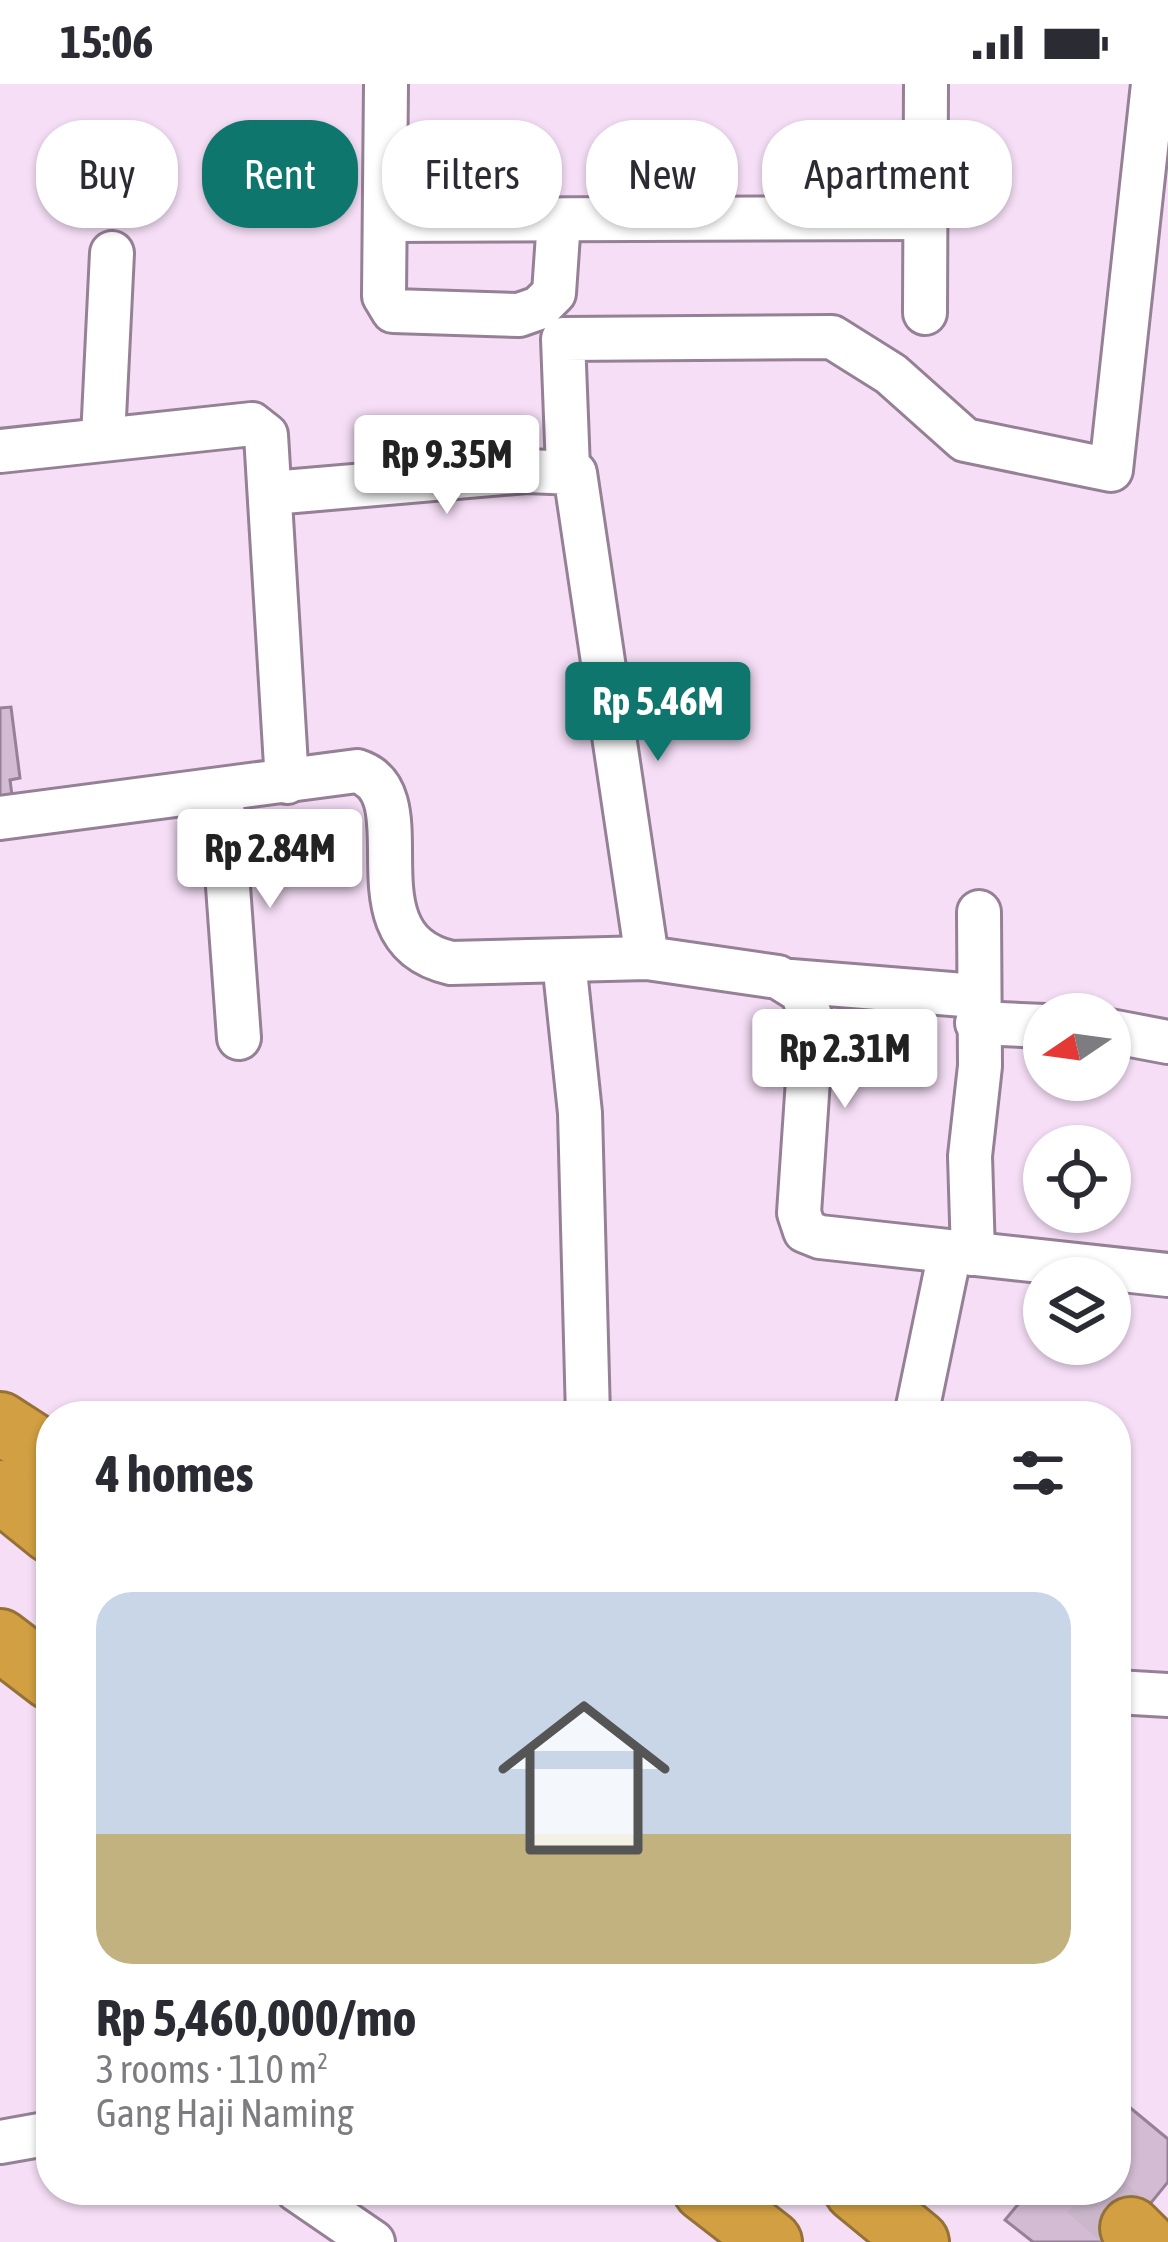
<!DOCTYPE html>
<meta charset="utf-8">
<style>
:root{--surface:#fff;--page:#f7f7f7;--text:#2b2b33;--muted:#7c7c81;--accent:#0f766e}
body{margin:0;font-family:"Asap Condensed",sans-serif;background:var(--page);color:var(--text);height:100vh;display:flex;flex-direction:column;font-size:45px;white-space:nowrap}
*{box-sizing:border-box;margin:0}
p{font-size:39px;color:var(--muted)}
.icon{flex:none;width:66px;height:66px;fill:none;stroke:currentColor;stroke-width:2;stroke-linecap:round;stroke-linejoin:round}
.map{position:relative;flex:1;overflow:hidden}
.panel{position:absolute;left:36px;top:1317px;width:1095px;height:804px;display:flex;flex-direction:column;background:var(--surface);border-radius:48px;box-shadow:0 3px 9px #0004}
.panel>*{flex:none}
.top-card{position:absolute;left:36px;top:36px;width:1098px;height:108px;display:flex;gap:24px}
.needle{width:78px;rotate:257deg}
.tools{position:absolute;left:1023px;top:909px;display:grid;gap:24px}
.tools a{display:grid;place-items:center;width:108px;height:108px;border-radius:50%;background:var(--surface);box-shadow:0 3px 9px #0004;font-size:60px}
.price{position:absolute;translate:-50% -102px;padding:0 27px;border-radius:12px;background:#fff;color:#222;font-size:39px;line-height:78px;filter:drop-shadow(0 3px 6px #0008)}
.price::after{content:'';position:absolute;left:50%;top:72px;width:36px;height:27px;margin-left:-18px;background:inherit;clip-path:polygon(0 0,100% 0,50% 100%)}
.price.on{background:var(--accent);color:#fff}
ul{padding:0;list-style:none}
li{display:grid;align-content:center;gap:24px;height:636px;padding:0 60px}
li span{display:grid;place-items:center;height:372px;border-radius:36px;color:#555}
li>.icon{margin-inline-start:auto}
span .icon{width:216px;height:216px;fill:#fffc;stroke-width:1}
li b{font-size:51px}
h2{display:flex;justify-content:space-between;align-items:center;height:144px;padding:0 60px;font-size:51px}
.tag{padding:0 42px;border-radius:48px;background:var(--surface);box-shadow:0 3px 9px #0004;font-size:42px;line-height:108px}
.tag.on{background:var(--accent);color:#fff}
.status{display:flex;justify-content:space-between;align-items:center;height:84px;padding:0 60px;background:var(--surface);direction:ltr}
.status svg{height:33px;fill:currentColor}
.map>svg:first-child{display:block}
.building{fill:#d3bbd3;stroke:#978197;stroke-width:3}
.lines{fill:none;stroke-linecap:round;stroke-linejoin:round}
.highway-tunnel{stroke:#cbb7cc;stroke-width:60;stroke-dasharray:60 30;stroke-linecap:butt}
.minor-casing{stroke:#958096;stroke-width:48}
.highway-casing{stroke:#957138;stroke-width:66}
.minor{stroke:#fff;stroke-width:42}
.highway{stroke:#d29f42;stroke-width:60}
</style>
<div class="status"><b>15:06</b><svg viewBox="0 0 49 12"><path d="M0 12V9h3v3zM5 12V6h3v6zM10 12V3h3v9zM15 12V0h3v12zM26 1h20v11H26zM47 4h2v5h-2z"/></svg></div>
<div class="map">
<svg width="1168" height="2158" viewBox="0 0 1168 2158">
<rect width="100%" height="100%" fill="#f5def6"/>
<g class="building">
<path d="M11,623L20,694L10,696L13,719L0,721V624Z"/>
<path d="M1116,2012L1168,2055V2098L1119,2158H1033L1005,2136L1030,2106H1116Z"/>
</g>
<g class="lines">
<path class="highway-tunnel" d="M1087,2106L1131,2144"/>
<defs>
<g id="minor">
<path d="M386,0L384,212L393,227L519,231L539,224L554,209L559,136"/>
<path d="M387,136L925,134"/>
<path d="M925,229L926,0"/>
<path d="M103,354L112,169"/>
<path d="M0,367L252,340L266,351L287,698"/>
<path d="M568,385L563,255L832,253L891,290L965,356L1111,386L1153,0"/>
<path d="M272,409L527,387L575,389L647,874"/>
<path d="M221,706L239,954"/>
<path d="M0,734L357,687C430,710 341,854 451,879L647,874L778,893L802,908L812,937L799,1129L805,1147L820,1153L1168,1191"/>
<path d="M564,877L580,1029L588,1332"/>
<path d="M791,897L976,912"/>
<path d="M977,939L1044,942"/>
<path d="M1110,947L1168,958"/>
<path d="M973,1170L970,1072L980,982L979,828"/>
<path d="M916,1332L950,1168"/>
<path d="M1116,1608L1168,1611"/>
<path d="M0,2058L51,2049"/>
<path d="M297,2106L373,2158"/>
</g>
<g id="highway">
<path d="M0,1339L51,1372"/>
<path d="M0,1407L51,1448"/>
<path d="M0,1556L51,1595"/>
<path d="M704,2106L771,2158"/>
<path d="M855,2106L918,2158"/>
<path d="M1131,2144L1145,2158"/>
</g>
</defs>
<use href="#minor" class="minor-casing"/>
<use href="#highway" class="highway-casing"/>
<use href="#minor" class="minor"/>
<use href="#highway" class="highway"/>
</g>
</svg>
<div class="tools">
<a><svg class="needle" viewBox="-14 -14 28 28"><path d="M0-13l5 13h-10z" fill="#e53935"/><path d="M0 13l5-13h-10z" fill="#7c7c81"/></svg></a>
<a><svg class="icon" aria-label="locate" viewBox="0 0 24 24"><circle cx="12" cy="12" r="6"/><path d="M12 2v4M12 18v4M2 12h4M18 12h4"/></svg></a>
<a><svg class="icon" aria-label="layers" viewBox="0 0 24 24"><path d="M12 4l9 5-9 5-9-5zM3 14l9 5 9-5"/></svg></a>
</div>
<b class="price" style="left:447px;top:433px">Rp 9.35M</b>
<b class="price on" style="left:658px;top:680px">Rp 5.46M</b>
<b class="price" style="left:270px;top:827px">Rp 2.84M</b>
<b class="price" style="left:845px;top:1027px">Rp 2.31M</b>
<div class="top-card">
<a class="tag">Buy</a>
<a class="tag on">Rent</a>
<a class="tag">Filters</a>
<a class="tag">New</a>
<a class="tag">Apartment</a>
</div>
<section class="panel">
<h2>4 homes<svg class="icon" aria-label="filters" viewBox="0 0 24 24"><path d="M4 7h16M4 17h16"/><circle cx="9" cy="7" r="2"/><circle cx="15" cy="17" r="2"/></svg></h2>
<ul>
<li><span style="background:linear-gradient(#c9d6e8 65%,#c2b280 0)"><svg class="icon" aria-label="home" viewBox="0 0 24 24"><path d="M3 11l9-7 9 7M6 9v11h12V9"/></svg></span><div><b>Rp 5,460,000/mo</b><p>3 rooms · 110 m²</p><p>Gang Haji Naming</p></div></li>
</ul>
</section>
</div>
